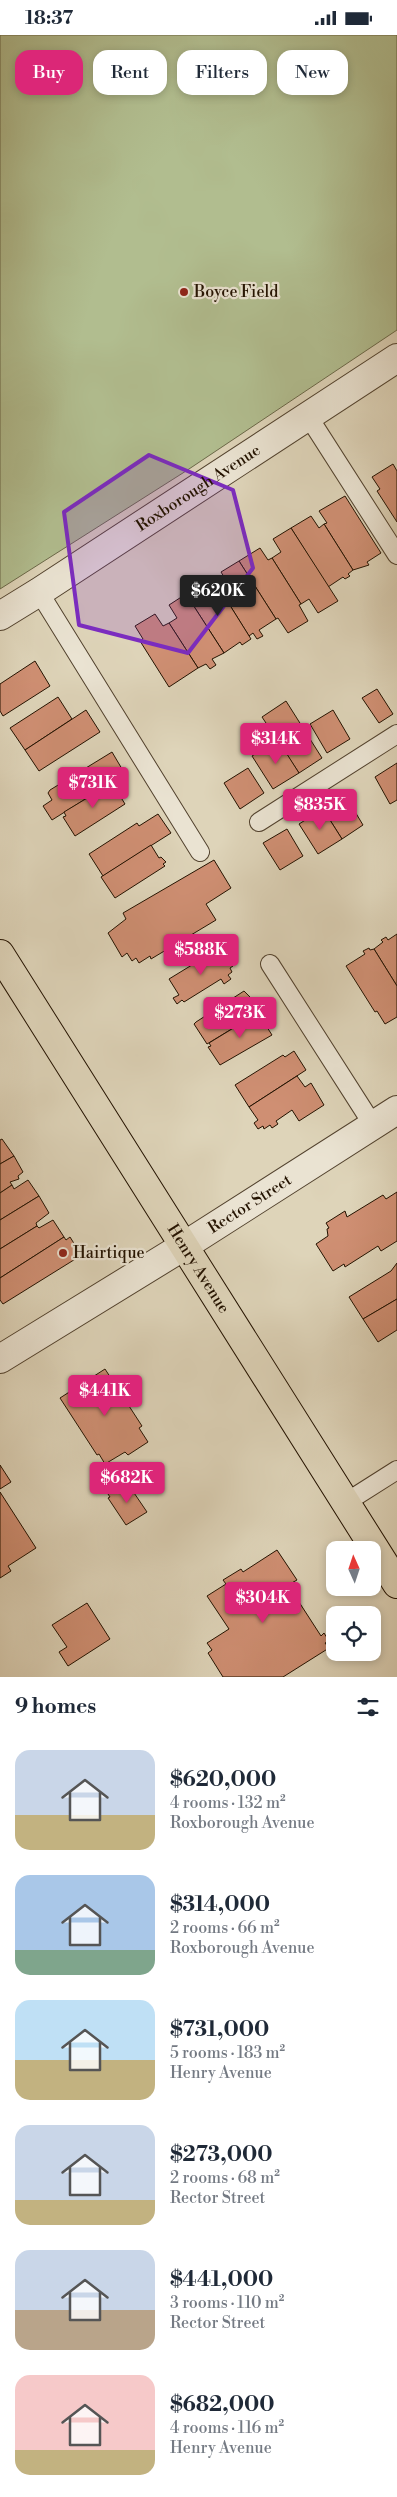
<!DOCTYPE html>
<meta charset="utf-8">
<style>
:root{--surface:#fff;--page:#f6f6f7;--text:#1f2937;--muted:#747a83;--accent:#db2777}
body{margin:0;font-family:"Libre Bodoni",serif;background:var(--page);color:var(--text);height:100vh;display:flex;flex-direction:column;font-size:19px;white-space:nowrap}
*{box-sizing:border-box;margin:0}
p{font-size:16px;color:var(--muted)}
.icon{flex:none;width:28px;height:28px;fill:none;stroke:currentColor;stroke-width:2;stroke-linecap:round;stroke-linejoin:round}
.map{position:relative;height:1642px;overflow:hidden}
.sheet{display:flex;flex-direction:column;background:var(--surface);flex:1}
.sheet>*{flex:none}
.hud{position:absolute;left:15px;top:15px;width:368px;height:45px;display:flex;gap:10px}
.needle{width:32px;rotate:357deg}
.fabs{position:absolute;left:326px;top:1506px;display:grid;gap:10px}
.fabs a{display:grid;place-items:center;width:55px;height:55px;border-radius:10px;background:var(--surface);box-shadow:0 2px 8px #0003;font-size:25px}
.price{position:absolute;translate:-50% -42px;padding:0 11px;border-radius:5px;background:var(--accent);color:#fff;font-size:16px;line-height:32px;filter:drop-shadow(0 1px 2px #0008)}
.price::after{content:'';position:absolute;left:50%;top:30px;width:15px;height:11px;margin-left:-8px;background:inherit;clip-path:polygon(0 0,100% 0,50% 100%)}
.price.current{background:#222;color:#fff}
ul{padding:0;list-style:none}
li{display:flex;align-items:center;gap:15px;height:125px;padding:0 15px}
li span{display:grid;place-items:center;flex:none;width:140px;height:100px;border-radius:15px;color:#555}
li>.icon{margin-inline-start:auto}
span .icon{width:60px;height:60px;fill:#fffc;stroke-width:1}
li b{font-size:21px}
h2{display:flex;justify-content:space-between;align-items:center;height:60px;padding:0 15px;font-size:21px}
.tag{padding:0 18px;border-radius:15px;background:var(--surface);box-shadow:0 2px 8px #0003;font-size:18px;line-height:45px}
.tag.current{background:var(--accent);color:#fff}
.status{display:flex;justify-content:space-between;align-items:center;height:35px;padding:0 25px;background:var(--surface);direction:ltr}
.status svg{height:14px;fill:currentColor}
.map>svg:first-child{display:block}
.green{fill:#b1bd8f;stroke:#6a6848}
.building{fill:#cf8f73;stroke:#231200}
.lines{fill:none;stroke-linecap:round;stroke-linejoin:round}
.lane-casing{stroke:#52422e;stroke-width:20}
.street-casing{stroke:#52422e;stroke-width:30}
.primary-casing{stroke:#231200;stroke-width:30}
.lane{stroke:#eae3d2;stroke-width:18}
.street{stroke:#eae3d2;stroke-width:28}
.primary{stroke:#ded4b9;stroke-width:28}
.marked{fill:#7b2cbf;fill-opacity:0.2;stroke:#7b2cbf;stroke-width:4;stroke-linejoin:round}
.poi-dot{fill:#8f2418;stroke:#eae3d2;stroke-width:2}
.labels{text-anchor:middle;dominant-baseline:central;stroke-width:4.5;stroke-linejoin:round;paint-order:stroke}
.poi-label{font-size:16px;fill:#231200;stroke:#eae3d2;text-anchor:start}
.street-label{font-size:16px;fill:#231200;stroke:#eae3d2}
</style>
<div class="status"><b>18:37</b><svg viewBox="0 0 49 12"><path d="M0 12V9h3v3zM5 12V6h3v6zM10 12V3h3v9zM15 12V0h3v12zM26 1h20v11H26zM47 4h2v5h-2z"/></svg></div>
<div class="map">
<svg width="397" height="1642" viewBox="0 0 397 1642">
<rect width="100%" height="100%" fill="#ded4b9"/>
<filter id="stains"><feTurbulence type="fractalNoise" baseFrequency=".004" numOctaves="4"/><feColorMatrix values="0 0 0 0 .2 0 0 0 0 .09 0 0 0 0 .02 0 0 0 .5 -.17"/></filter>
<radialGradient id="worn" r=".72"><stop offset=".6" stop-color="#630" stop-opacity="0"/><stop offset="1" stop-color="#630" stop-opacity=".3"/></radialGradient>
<path class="green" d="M0,0H397V295L186,436L0,554Z"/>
<g class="building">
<path d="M393,429L397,436V487L377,456L380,454L372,442Z"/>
<path d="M345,461L381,518L367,527L369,530L353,535L324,489L327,488L319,476Z"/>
<path d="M311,481L319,493L324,489L353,535L348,539L350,541L345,544L343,542L328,552L291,493Z"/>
<path d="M291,493L338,566L318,578L309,564L301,569L272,523L281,517L273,504Z"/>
<path d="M260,513L268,525L272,523L301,569L299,570L308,586L288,598L278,583L276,584L239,526Z"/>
<path d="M239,526L276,584L259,595L263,601L257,604L253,598L249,601L221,556L229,550L221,537Z"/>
<path d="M208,546L216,559L221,556L251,604L242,610L240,607L224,618L186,559Z"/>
<path d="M186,559L224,618L212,624L216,630L210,634L206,629L198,633L169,588L177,583L169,570Z"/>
<path d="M155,579L163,591L169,588L198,633L169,652L140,606L143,604L135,591Z"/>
<path d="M35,626L50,651L3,681L0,676V649Z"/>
<path d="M377,654L393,679L379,688L362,663Z"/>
<path d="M58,662L72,684L25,715L10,693Z"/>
<path d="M286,666L322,723L299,738L262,682Z"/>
<path d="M86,675L100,697L39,736L25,715Z"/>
<path d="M333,675L350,704L327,718L310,689Z"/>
<path d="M278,705L299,738L273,754L252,721Z"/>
<path d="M112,717L125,739L52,785L43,771L52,765L48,758L50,755Z"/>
<path d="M397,728V765L390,769L375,742Z"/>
<path d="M248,733L264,758L240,774L224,748Z"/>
<path d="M112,748L125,769L75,801L63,782L66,781L64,777Z"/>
<path d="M345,760L363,790L342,804L323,774Z"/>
<path d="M323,774L342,804L318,819L299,789Z"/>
<path d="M158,779L171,798L103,841L89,819L137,788L139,791Z"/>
<path d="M287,794L303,821L280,835L263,808Z"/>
<path d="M151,810L159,823L161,822L166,827L163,829L165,831L115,863L101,842Z"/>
<path d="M214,825L231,853L206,869L216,885L151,924L150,921L139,928L136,923L132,926L127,918L122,922L108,898L126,884L123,878Z"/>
<path d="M397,899V951L374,914L383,907L381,905L386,902L388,905Z"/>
<path d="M369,913L370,915L374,914L397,951V982L385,989L377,976L375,977L346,931L365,919L363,916Z"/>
<path d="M218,914L227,928L230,926L233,931L230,933L232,937L228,940L231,944L224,949L221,944L184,967L182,965L177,969L173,963L179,960L169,944Z"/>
<path d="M244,956L252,964L250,965L258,978L207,1009L194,989L196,987Z"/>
<path d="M258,978L272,1000L220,1030L208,1012L211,1011L209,1008Z"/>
<path d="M294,1016L306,1035L249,1072L235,1050L283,1020L285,1022Z"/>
<path d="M297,1041L305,1052L311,1048L324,1070L299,1086L292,1075L276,1086L278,1089L272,1093L270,1090L264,1094L263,1091L258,1094L254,1088L258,1085L249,1072Z"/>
<path d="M2,1104L14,1121L0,1129V1105Z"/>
<path d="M14,1121L23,1137L18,1141L19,1144L10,1147L12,1150L0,1158V1129Z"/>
<path d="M28,1145L39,1161L0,1185V1158L12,1150L14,1154Z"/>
<path d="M397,1157V1206L381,1216L378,1211L345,1232L344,1229L333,1236L316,1209L328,1201L327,1194L329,1193L326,1188L345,1176L347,1182L383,1160L386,1164Z"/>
<path d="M39,1161L49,1178L36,1188L37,1191L0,1214V1185Z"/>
<path d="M53,1185L64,1202L0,1243V1214L37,1191L39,1193Z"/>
<path d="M64,1202L66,1205L70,1202L80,1218L75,1221L77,1223L3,1269L0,1265V1243Z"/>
<path d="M397,1228V1264L363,1284L349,1262L391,1236Z"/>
<path d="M397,1264V1295L378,1307L363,1284Z"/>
<path d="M105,1334L142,1391L139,1393L148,1407L128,1420L125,1417L105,1429L99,1419L97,1420L60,1363Z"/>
<path d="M0,1430L11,1447L0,1454Z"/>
<path d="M124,1448L126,1450L128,1449L147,1477L126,1490L108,1463L110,1462L108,1459Z"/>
<path d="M0,1457L36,1513L8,1531L11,1536L0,1543Z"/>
<path d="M277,1515L297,1545L288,1550L321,1601L324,1598L329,1606L325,1608L329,1613L283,1642H223L208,1618L212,1615L207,1608L229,1594L207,1561L226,1549L223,1545L241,1534L243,1537Z"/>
<path d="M87,1568L110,1604L68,1631L59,1617L67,1612L52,1590Z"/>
</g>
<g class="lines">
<defs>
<g id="lane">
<path d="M308,381L397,520"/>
<path d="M39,557L200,817"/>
<path d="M259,787L397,699"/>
<path d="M270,929L373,1090"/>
<path d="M345,1468L397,1435"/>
</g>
<g id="street">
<path id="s1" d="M0,581L39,557L397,323"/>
<path id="s2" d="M0,1324L184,1211L397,1075"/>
</g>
<g id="primary">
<path id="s3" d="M0,919L397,1549"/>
</g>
</defs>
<use href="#lane" class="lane-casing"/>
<use href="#street" class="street-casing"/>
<use href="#primary" class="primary-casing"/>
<use href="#lane" class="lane"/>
<use href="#street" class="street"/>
<use href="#primary" class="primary"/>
</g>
<path class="marked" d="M149,420L233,455L253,533L188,618L79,590L64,477Z"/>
<g class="poi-dot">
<circle cx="184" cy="257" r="5"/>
<circle cx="63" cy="1218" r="5"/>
</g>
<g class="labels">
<g class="poi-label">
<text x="194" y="257">Boyce Field</text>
<text x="73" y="1218">Hairtique</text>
</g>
<g class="street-label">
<text stroke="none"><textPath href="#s1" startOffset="236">Roxborough Avenue</textPath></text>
<text stroke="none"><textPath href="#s2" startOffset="294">Rector Street</textPath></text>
<text stroke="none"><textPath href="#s3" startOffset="372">Henry Avenue</textPath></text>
</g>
</g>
<rect width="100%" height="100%" filter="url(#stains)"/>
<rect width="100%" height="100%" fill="url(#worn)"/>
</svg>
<div class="fabs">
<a><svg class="needle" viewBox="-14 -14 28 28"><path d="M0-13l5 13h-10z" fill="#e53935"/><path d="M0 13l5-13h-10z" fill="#747a83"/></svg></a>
<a><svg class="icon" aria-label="locate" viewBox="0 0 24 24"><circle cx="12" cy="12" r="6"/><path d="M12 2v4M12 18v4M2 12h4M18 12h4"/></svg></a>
</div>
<b class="price current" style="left:218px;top:582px">$620K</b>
<b class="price" style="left:276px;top:730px">$314K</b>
<b class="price" style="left:93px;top:774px">$731K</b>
<b class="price" style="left:320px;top:796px">$835K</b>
<b class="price" style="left:201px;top:941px">$588K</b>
<b class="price" style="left:240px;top:1004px">$273K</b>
<b class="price" style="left:105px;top:1382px">$441K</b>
<b class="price" style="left:127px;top:1469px">$682K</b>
<b class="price" style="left:263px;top:1589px">$304K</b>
<div class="hud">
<a class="tag current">Buy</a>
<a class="tag">Rent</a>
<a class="tag">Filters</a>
<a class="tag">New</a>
</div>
</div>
<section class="sheet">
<h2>9 homes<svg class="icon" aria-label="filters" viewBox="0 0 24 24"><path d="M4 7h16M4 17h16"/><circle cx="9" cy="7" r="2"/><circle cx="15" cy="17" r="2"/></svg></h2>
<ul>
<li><span style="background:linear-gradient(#c9d6e8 65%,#c2b280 0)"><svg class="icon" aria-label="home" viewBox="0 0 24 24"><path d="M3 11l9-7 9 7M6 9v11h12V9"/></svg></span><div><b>$620,000</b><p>4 rooms · 132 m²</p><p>Roxborough Avenue</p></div></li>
<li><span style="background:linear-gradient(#a9c7e8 75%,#7fa58c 0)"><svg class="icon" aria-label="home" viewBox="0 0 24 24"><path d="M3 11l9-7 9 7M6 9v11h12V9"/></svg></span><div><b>$314,000</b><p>2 rooms · 66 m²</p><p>Roxborough Avenue</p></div></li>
<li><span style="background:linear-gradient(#bfe0f5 60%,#c2b280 0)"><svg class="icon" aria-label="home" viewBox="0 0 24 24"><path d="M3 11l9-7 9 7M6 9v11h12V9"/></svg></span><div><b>$731,000</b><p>5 rooms · 183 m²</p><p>Henry Avenue</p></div></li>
<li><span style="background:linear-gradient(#c9d6e8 75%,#c2b280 0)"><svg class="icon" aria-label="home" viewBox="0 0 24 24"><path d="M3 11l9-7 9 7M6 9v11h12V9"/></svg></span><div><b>$273,000</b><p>2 rooms · 68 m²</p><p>Rector Street</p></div></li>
<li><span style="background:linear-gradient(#c9d6e8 60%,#b9a48a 0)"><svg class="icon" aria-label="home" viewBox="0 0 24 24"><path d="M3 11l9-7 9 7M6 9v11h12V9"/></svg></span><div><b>$441,000</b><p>3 rooms · 110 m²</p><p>Rector Street</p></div></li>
<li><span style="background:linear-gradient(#f6c9c9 75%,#c2b280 0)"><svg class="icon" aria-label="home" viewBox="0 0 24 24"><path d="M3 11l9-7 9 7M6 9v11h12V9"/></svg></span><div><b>$682,000</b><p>4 rooms · 116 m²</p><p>Henry Avenue</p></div></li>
</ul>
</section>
